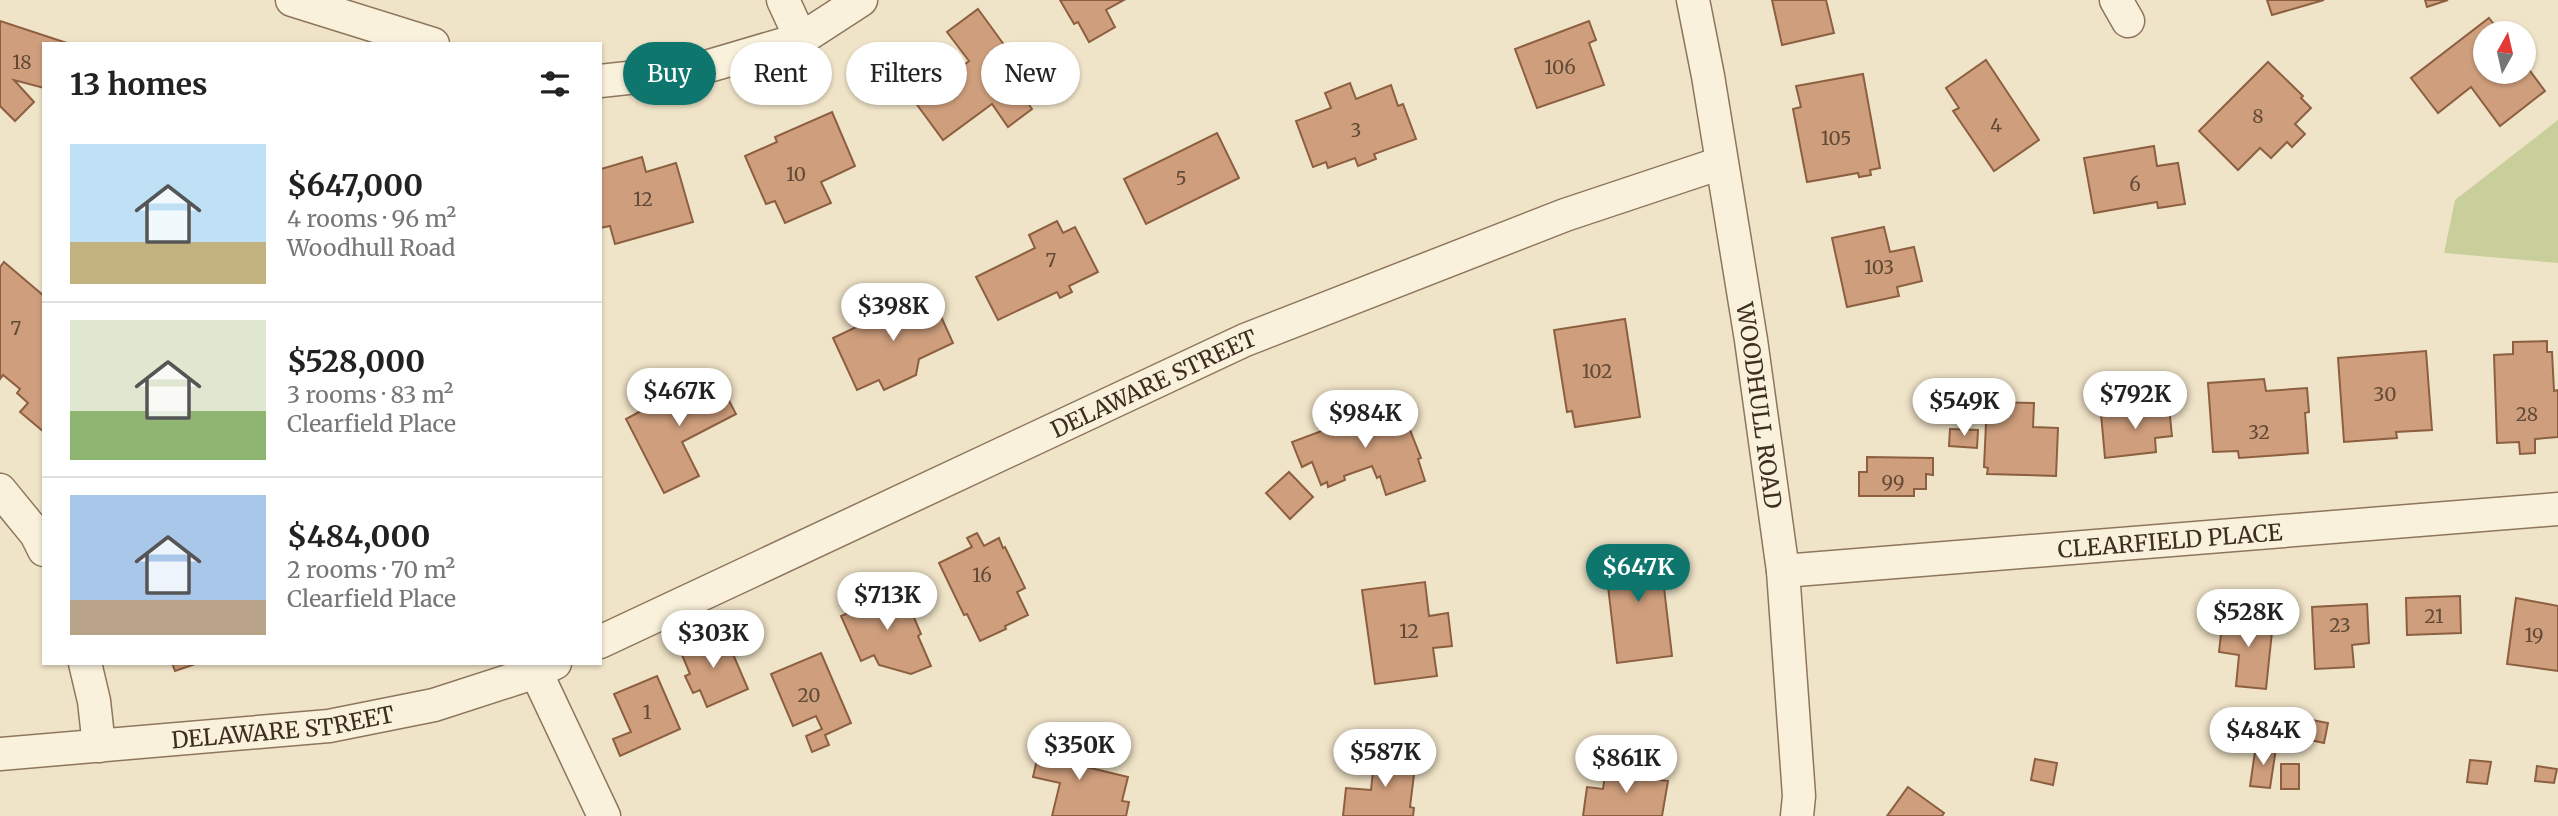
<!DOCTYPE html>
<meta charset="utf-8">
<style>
:root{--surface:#fff;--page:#f6f6f6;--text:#222;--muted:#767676;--line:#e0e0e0;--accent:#0f766e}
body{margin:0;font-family:Merriweather,serif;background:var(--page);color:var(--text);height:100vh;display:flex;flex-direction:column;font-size:26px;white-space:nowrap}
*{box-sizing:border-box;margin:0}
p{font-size:23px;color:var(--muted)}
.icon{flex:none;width:38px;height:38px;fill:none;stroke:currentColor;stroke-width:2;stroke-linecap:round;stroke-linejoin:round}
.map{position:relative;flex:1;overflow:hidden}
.sheet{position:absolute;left:42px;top:42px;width:560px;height:623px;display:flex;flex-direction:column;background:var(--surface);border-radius:0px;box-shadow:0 2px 5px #0004}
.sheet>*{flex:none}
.top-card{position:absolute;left:623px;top:42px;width:665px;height:63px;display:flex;gap:14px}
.needle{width:46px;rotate:8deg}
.buttons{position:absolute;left:2473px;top:21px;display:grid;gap:14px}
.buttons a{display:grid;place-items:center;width:63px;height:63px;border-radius:50%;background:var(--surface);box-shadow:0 2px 5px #0004;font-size:35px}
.price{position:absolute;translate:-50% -60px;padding:0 16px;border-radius:24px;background:#fff;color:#222;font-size:23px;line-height:46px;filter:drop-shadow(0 2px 4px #0008)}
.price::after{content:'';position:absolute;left:50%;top:42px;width:21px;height:16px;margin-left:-10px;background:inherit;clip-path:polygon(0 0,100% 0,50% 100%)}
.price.active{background:var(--accent);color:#fff}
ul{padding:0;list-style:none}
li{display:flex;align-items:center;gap:21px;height:175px;padding:0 28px}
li+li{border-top:2px solid var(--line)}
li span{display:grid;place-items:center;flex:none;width:196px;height:140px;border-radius:0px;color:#555}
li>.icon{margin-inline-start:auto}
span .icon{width:84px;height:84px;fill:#fffc;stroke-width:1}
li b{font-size:30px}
h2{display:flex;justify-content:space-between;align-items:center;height:84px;padding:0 28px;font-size:30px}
.pill{padding:0 24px;border-radius:32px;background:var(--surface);box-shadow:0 2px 5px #0004;font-size:24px;line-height:63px}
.pill.active{background:var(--accent);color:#fff}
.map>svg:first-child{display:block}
.green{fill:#c9cf9b}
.building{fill:#cf9f7d;stroke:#8d5f41;stroke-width:2}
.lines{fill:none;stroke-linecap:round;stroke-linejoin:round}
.street-casing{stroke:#8d765c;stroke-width:35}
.street{stroke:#faf1dc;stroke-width:32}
.labels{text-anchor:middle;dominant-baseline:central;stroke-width:5;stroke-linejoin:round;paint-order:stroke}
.number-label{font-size:19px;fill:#624a37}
.street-label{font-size:23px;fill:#3d2e20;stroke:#f7eed8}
</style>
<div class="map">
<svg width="2558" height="816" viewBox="0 0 2558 816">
<rect width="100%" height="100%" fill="#f0e4c8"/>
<path class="green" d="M2558,120V263L2444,253L2455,200Z"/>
<g class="building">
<path d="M1060,0H1124L1106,10L1115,27L1089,42L1078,22L1074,24Z"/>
<path d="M1772,0H1826L1834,33L1782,45Z"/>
<path d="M2267,0H2324L2272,15Z"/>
<path d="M2425,0H2448L2427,7Z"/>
<path d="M978,9L1029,79L1017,88L1032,109L1008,127L992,104L943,140L915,102L969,61L947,32Z"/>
<path d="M2489,18L2501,33H2485V72H2524V63L2545,91L2500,126L2471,87L2438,113L2411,78Z"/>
<path d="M0,21L70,44H44V88L14,80L34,102L15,121L0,106Z"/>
<path d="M1589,21L1596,40L1589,43L1604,85L1537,108L1515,49Z"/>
<path d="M1986,60L2039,140L1994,171L1953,111L1959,108L1946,88Z"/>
<path d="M2268,62L2303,96L2301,98L2311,108L2295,124L2305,134L2292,147L2287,142L2271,158L2260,148L2238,170L2199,131Z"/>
<path d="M1863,74L1880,168L1870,170L1871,175L1859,177L1858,173L1807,182L1793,109L1801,107L1796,86Z"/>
<path d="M1350,83L1356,99L1391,85L1398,106L1403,104L1416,139L1374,154L1376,159L1358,166L1355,158L1328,168L1326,162L1313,167L1296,121L1331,108L1325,93Z"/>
<path d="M832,112L855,166L821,182L831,203L785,223L775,201L766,204L745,156L777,142L775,137Z"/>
<path d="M1217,133L1239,178L1146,224L1124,179Z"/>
<path d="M2154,146L2157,166L2178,163L2185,204L2158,208L2157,202L2094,213L2084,158Z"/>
<path d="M642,157L646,172L676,163L693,222L615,244L610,226L600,228L601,169Z"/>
<path d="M1057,221L1063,233L1075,227L1098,272L1069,286L1072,292L1060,298L1057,292L998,320L976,277L1035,248L1029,235Z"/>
<path d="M1884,227L1890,252L1914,247L1922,281L1897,287L1899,296L1847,307L1832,238Z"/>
<path d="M4,262L44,296V432L20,412L28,403L17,393L20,389L3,375L0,379V267Z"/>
<path d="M930,292L953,343L919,359L916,375L884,390L879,380L857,390L833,338Z"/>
<path d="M1625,319L1640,417L1575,427L1572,411L1567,412L1554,330Z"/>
<path d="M2547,341V352H2552L2554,391L2558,390V437L2535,439V453L2520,454L2519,442L2497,443L2494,355L2513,354V342Z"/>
<path d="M2426,351L2432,430L2396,432L2397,438L2344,442L2338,358Z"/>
<path d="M714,372L736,414L682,442L699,476L664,493L626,419Z"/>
<path d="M2264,379L2266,391L2307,388L2309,412L2305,413L2308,453L2239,458L2238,451L2213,452L2208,383Z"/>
<path d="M1399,402L1421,458L1418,459L1425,481L1386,495L1380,476L1377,478L1372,466L1344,476L1345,480L1328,487L1327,482L1321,485L1312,462L1302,467L1292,442Z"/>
<path d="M1987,402L2034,403L2033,427L2058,428L2056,476L1987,474L1988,468L1984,467Z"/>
<path d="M2169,407L2172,436L2155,438L2156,452L2105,458L2101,414Z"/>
<path d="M1950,429L1978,430L1977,448L1949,446Z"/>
<path d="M1867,457L1933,458V475L1926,474V489H1914V496H1859V472H1867Z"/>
<path d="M1289,472L1313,497L1290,519L1266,493Z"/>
<path d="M977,533L984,546L999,538L1003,548L1005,547L1025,588L1017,592L1028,615L1005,626L1006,629L980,641L967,614L964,615L939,563L972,547L967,538Z"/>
<path d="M1659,545L1672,656L1617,663L1604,552Z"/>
<path d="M1425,582L1429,616L1448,613L1452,646L1433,648L1437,676L1375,684L1362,590Z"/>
<path d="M900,585L921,634L918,636L931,666L911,674L879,665L874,655L861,661L841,616L863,607L859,599L887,587L888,590Z"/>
<path d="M2460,596L2461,633L2407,635L2406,598Z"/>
<path d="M2516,598L2558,606V671L2507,664Z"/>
<path d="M2367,604L2369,643L2352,645L2354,667L2315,669L2312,607Z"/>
<path d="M2223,617L2273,622L2266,689L2236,686L2239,655L2219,652Z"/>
<path d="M723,631L748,689L707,707L700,690L693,693L685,676L690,674L680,650Z"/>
<path d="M821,653L851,723L825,735L829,745L812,752L806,736L822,729L816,716L793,726L771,674Z"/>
<path d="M172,663H198L175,671Z"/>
<path d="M657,676L680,729L620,756L613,739L631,732L614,694Z"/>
<path d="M2296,717L2328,723L2324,743L2292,736Z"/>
<path d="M1043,733L1079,742L1074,764L1128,777L1122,801L1129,802L1126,816H1052L1060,783L1033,777Z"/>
<path d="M2256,745L2276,748L2270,788L2250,786Z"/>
<path d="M1375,753L1416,758L1410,807L1414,808L1413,816H1343L1346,788L1371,790Z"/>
<path d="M2035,759L2057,763L2053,785L2031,780Z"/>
<path d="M2470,760L2491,762L2487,784L2467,782Z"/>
<path d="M1607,762L1628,765L1627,775L1668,781L1662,816H1583L1587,787L1603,789Z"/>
<rect x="2281" y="764" width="18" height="25"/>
<path d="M2537,766L2557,769L2554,783L2535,781Z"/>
<path d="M1908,787L1944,813L1942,816H1887Z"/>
</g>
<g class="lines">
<defs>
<g id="street">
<path d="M292,0L433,44"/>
<path d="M783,0L801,39"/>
<path id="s1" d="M1693,0L1708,76L1751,340L1783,571L1799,796L1797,816"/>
<path d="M2116,0L2128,21"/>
<path d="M600,81L692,71L801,39L861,0"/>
<path d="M0,490L36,534L44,550"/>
<path id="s2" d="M1783,571L2558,509"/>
<path id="s3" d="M600,642L1245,340L1565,215L1721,163"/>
<path d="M85,663L94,701L99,746"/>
<path d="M536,672L604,816"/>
<path id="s4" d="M0,754L329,726L434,705L536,672L555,663"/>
</g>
</defs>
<use href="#street" class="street-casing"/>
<use href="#street" class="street"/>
</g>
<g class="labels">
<g class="number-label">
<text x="22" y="62">18</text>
<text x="1560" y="67">106</text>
<text x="2258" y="116">8</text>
<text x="1996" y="125">4</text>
<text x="1356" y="130">3</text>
<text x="1836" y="138">105</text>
<text x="796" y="174">10</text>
<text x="1181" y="178">5</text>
<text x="2135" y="184">6</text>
<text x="643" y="199">12</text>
<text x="1051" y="260">7</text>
<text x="1879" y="267">103</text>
<text x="16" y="328">7</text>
<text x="1597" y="371">102</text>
<text x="2385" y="394">30</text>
<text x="2527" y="414">28</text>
<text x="2259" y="432">32</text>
<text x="1893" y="482">99</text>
<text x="982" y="575">16</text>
<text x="2434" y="616">21</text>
<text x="2340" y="625">23</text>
<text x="1409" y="631">12</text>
<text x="2534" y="635">19</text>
<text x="809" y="695">20</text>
<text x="647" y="712">1</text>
</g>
<g class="street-label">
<text stroke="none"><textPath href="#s3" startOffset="611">DELAWARE STREET</textPath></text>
<text stroke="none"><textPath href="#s1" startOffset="411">WOODHULL ROAD</textPath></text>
<text stroke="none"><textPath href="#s2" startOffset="388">CLEARFIELD PLACE</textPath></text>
<text stroke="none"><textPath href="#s4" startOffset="284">DELAWARE STREET</textPath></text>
</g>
</g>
</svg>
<div class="buttons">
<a><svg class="needle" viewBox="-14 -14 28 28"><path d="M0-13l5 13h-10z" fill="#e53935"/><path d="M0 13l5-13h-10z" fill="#767676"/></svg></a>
</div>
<b class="price" style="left:893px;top:343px">$398K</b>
<b class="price" style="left:679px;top:428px">$467K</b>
<b class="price" style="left:2135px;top:431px">$792K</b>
<b class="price" style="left:1964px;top:438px">$549K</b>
<b class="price" style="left:1365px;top:450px">$984K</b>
<b class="price active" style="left:1638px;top:604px">$647K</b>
<b class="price" style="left:887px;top:632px">$713K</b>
<b class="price" style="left:2248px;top:649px">$528K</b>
<b class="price" style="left:713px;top:670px">$303K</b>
<b class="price" style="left:2263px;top:767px">$484K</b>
<b class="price" style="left:1079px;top:782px">$350K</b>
<b class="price" style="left:1385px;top:789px">$587K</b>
<b class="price" style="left:1626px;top:795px">$861K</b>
<div class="top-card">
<a class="pill active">Buy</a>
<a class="pill">Rent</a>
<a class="pill">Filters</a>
<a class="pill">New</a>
</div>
<section class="sheet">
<h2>13 homes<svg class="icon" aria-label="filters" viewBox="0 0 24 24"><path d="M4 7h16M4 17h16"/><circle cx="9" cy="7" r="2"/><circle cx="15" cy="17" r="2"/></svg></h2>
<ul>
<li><span style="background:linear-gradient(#bfe0f5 70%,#c2b280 0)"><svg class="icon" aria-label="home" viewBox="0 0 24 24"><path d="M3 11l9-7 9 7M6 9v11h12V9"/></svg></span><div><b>$647,000</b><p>4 rooms · 96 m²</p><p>Woodhull Road</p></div></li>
<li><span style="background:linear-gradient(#dfe7d0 65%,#8fb573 0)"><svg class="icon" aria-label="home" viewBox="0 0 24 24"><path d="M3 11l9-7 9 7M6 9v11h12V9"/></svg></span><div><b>$528,000</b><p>3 rooms · 83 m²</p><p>Clearfield Place</p></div></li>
<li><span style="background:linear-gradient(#a9c7e8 75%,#b9a48a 0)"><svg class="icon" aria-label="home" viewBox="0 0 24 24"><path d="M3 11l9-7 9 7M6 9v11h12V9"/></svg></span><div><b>$484,000</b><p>2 rooms · 70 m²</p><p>Clearfield Place</p></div></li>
</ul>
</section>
</div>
